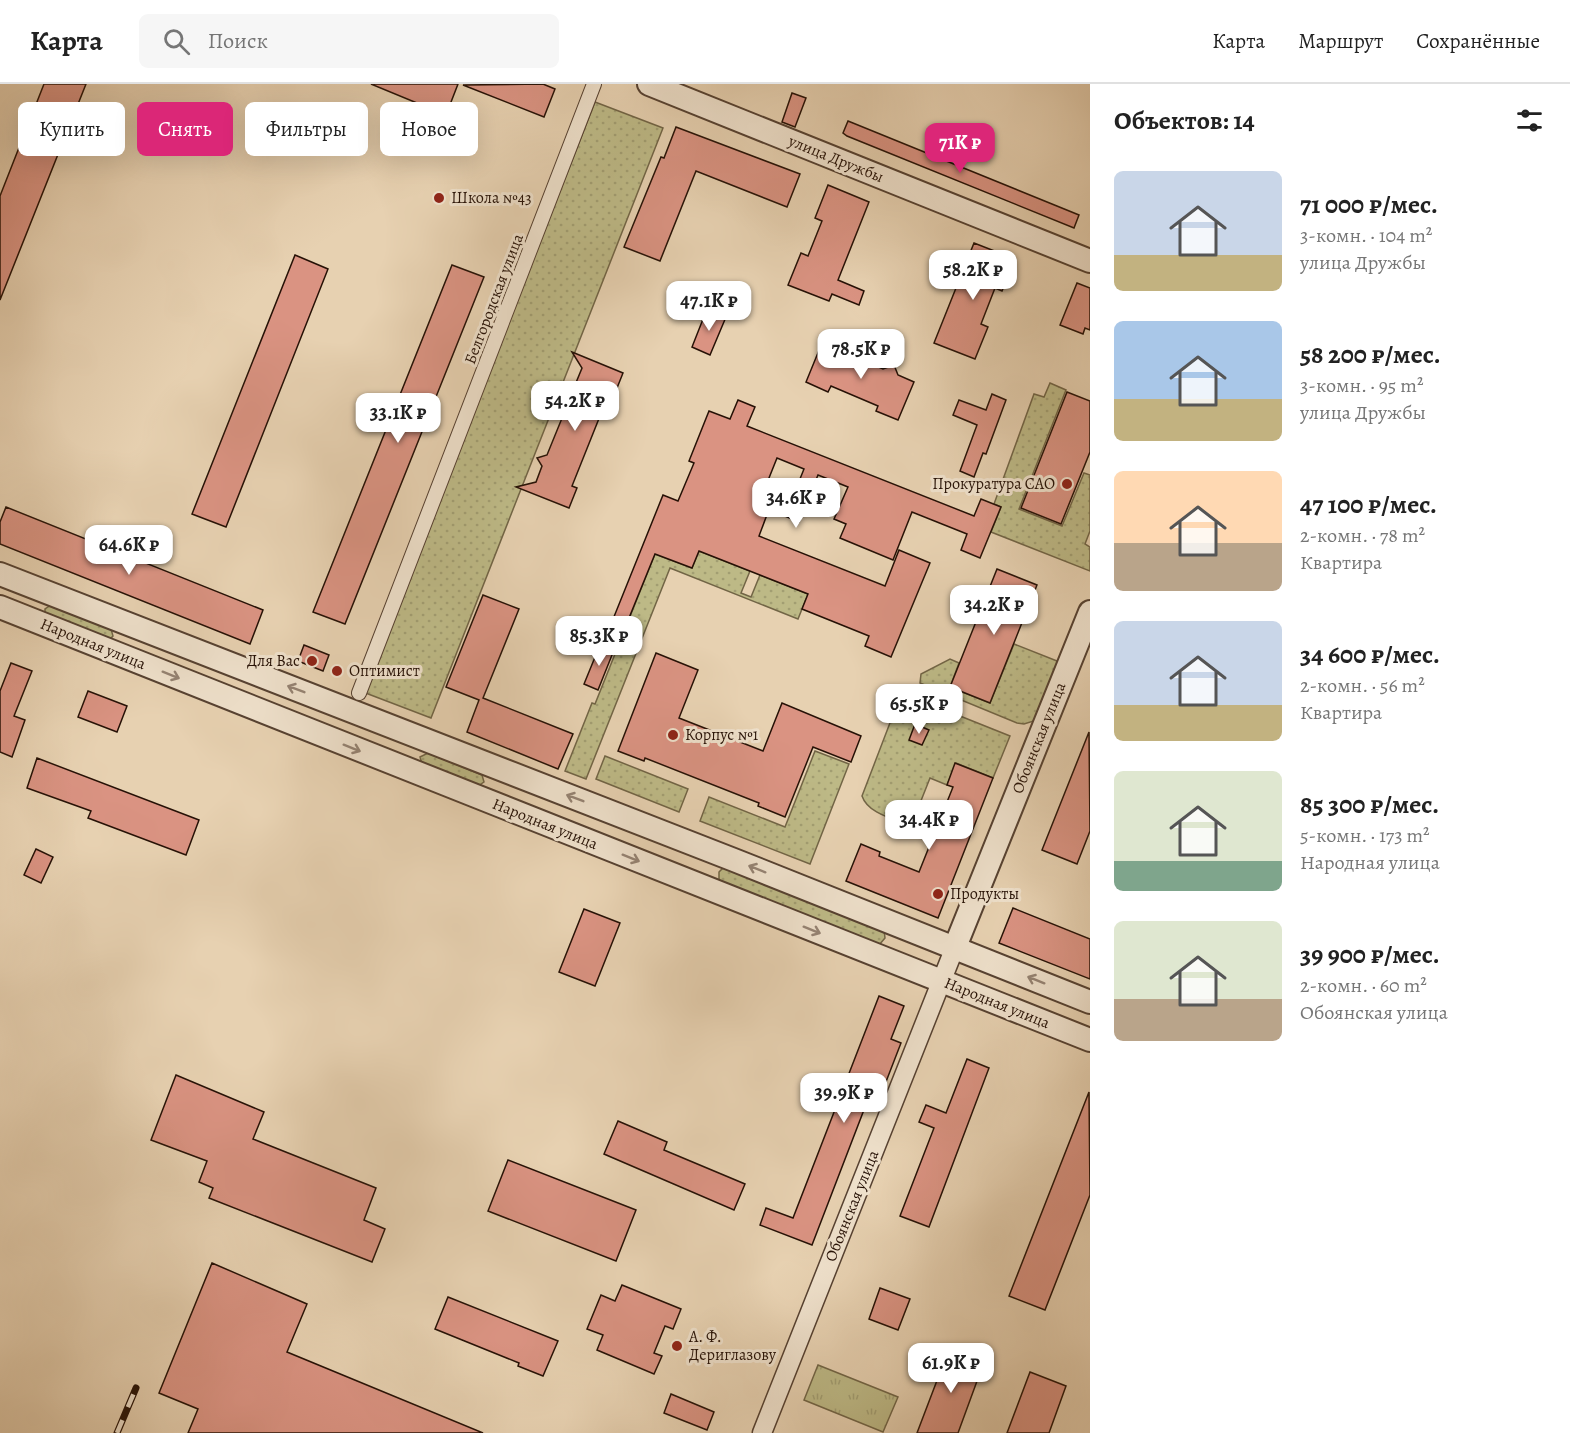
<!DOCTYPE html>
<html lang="ru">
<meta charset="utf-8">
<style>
:root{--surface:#fff;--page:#f6f6f6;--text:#222;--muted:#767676;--line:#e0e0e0;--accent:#db2777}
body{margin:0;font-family:Alegreya,serif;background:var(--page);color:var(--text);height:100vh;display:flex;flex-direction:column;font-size:22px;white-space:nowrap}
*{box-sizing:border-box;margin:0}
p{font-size:20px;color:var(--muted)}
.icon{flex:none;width:33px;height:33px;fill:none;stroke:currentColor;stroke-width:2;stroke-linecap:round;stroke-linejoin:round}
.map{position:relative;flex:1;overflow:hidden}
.sheet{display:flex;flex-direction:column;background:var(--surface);width:480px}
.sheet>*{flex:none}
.guide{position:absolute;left:18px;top:18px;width:570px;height:54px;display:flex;gap:12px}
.price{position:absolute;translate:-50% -51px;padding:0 14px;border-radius:12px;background:#fff;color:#222;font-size:20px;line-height:39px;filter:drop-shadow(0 2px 3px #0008)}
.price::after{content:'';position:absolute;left:50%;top:36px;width:18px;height:14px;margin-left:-9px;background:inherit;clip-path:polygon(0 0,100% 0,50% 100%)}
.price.on{background:var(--accent);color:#fff}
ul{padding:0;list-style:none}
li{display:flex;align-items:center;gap:18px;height:150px;padding:0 24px}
li span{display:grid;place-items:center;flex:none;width:168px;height:120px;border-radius:9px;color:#555}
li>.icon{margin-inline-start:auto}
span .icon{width:72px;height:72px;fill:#fffc;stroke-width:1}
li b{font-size:26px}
h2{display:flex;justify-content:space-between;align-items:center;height:72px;padding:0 24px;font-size:26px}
.pill{padding:0 21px;border-radius:9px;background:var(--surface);box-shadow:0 6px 24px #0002;font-size:21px;line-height:54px}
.pill.on{background:var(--accent);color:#fff}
header{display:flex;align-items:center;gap:36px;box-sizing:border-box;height:84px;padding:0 30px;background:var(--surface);border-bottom:2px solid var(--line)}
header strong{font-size:28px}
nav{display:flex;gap:33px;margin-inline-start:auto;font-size:21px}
.search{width:420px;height:54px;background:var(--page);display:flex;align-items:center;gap:15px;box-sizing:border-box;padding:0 21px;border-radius:9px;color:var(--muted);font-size:22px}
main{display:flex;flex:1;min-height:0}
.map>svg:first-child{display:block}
.grass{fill:url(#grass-dots);stroke:#726546;stroke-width:1.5}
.park{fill:url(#park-tufts);stroke:#726546;stroke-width:1.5}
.building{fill:#da9382;stroke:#261106;stroke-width:1.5}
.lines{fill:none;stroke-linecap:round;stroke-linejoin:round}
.pedestrian-casing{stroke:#564131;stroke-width:16}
.minor-casing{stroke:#564131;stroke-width:21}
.tertiary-casing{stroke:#564131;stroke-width:26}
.pedestrian{stroke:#efe1cc;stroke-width:14}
.minor{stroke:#efe1cc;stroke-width:18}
.tertiary{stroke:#efe1cc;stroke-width:22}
.rail-casing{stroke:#261106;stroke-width:7}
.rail{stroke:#efe1cc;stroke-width:4.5;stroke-dasharray:14;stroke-linecap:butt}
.oneway{stroke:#958373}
.poi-dot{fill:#8f2418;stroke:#efe1cc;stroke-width:2}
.labels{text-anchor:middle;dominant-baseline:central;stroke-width:6;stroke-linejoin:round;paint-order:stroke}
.street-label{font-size:16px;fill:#261106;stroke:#efe1cc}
.poi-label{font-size:16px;fill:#261106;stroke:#efe1cc;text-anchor:start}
</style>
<header>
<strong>Карта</strong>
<div class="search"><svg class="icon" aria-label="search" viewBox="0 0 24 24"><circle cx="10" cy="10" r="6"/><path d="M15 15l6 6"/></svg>Поиск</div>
<nav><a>Карта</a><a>Маршрут</a><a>Сохранённые</a></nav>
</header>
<main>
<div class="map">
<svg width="1090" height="1349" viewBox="0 0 1090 1349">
<defs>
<pattern id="grass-dots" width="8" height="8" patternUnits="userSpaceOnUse" patternTransform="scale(1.5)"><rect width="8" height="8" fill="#bdb986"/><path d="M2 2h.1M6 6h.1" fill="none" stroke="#a29e72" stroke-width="1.8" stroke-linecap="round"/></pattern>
<pattern id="park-tufts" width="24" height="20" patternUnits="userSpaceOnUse" patternTransform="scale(1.5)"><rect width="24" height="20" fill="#bdb986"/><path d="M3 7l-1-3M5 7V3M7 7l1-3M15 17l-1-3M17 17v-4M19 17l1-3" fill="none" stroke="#a29e72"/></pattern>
</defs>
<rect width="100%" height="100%" fill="#e7d1b1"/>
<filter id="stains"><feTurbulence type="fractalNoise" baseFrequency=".00333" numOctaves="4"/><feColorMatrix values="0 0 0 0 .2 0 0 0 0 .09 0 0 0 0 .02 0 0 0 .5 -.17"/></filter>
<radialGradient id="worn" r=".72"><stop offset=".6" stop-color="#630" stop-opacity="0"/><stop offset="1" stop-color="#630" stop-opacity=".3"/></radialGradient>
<g class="grass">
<path d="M595,18L663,44L431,634L363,608Z"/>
<path d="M1050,299L1066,306L1019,425L1062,442L1084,389L1090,391V447L1085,460L1090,463V487L991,448L1001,423L994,420L1034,310L1044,313Z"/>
<path d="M699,467L750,487L741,509L751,513L760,491L808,510L798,535L670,484L586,695L565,687L592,619L595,620L655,470L692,484Z"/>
<path d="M51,521L111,545L113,552L110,555L45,530V525Z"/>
<path d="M1014,560L1062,579L1037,636L1024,640L1017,639L920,599L921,590L950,575L959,579L950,603L990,619Z"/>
<path d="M920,616L1010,652L993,694L956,679L947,701L930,694L911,742C895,735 868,730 862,712L898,618Z"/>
<path d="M815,667L849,680L810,780L700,737L709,713L785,743Z"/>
<path d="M428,669L482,691L484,698L478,702L422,680L420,673Z"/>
<path d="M605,672L688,705L679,728L596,695Z"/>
<path d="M724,783L884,846L885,854L879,861L719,797V788Z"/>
</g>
<path class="park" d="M818,1281L898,1313L883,1348L804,1316Z"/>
<g class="building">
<path d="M44,0H86L0,216V112Z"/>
<path d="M371,0H458L446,31Z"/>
<path d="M543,0L555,5L544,33L463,1Z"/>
<path d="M792,9L806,14L795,43L782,38Z"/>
<path d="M848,37L1079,131L1074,144L847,52L843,49Z"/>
<path d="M676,43L800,90L787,123L696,87L660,177L624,163L661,73L664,74Z"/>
<path d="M828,101L869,118L838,196L864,207L859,221L832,210L829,217L788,201L801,169L808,172L822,137L815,134Z"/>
<path d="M974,159L1015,175L1002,207L995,204L981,240L988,243L975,275L934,259Z"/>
<path d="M295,171L328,185L226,443L192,430Z"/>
<path d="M452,181L484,193L345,540L313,528Z"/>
<path d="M1077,199L1090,204V246L1085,244L1083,250L1060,241Z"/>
<path d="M707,225L726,233L710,271L692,263Z"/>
<path d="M822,259L837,266L848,262L852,272L883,285L894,281L898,291L914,298L898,336L876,327L878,322L831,302L828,308L806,298Z"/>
<path d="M572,268L623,289L615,309L610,307L572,402L577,404L569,424L516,403L536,398L542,382L537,374L547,371L571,312L565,303L575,301L582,284Z"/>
<path d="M1067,308L1090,317V368L1061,440L1021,424Z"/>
<path d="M992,310L1006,316L986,370L983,369L974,393L960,387L977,341L953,331L959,316L986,326Z"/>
<path d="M738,316L755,323L747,342L974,432L981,415L1001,423L980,474L961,466L967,450L912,428L893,476L840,454L846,440L834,435L848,403L818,391L799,438L785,432L804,385L777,374L757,424L768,428L759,452L885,502L899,466L930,479L891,573L865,562L869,552L802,525L808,510L699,467L692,484L655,470L616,566L603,560L663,411L678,417L694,379L689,377L709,327L730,335Z"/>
<path d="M6,423L263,526L250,560L0,460V438Z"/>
<path d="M997,485L1037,501L990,619L950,603Z"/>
<path d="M483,511L519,525L483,614L573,650L558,685L467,648L479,616L446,603Z"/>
<path d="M304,561L329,571L323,587L298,577Z"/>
<path d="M600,561L614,566L598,606L584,600Z"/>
<path d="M656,569L698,586L679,634L763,667L782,619L861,652L851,678L813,663L785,733L758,722L759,719L645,674L644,677L618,667Z"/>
<path d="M11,579L32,587L14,632L25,636L12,673L0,668V607Z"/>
<path d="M88,607L127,622L117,648L78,633Z"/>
<path d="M915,640L929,646L922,661L909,656Z"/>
<path d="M1089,648L1090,747L1077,780L1042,766Z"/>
<path d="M37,674L199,736L186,771L88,734L91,727L27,704Z"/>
<path d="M955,679L993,694L938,834L846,797L861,760L880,768L879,772L919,788L953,703L947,701Z"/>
<path d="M36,765L53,773L41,799L24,791Z"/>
<path d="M1013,824L1090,855V895L999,859Z"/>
<path d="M584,825L620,839L595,902L559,888Z"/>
<path d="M879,912L904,922L891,955L901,959L882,1008L872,1005L812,1161L760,1141L766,1124L793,1134Z"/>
<path d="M967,975L989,984L929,1143L900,1132L934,1044L919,1038L926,1021L946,1029Z"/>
<path d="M176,991L264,1028L253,1055L376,1104L364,1136L385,1145L372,1178L209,1114L213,1104L199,1098L207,1077L151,1056Z"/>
<path d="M1089,1008L1090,1111L1045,1226L1009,1212Z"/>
<path d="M618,1037L667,1058L664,1066L745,1100L734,1126L604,1070Z"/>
<path d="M508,1076L636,1126L616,1177L488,1127Z"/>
<path d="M212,1179L307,1220L287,1268L483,1349H188L198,1325L159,1309Z"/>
<path d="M622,1201L681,1225L673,1245L665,1242L654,1269L662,1272L654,1290L597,1266L603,1251L587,1245L601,1211L615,1217Z"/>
<path d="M880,1204L910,1215L898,1246L869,1235Z"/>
<path d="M448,1213L558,1257L543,1292L518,1282L519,1279L435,1245Z"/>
<path d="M949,1265L984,1278L958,1349H917Z"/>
<path d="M1030,1288L1066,1302L1049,1349H1007Z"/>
<path d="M671,1310L714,1328L707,1346L664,1329Z"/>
</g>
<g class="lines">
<defs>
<path id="pedestrian" d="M359,609L594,0"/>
<path id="minor" d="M762,1349L955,863"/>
<g id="tertiary">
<path d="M649,0L1090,177"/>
<path d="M0,490L734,776L1090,918"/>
<path d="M0,523L1090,956"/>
<path d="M955,863L1090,528"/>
</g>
</defs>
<use href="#pedestrian" class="pedestrian-casing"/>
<use href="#minor" class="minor-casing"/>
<use href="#tertiary" class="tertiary-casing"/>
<use href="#pedestrian" class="pedestrian"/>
<use href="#minor" class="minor"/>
<use href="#tertiary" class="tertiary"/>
<defs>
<path id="rail" d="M117,1349L136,1304"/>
</defs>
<use href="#rail" class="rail-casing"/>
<use href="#rail" class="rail"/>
</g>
<defs><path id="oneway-shaft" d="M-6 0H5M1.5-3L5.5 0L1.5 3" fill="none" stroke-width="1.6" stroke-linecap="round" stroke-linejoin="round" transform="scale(1.5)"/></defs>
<g class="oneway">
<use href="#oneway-shaft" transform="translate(171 591) rotate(22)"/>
<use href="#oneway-shaft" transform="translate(296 605) rotate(-159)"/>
<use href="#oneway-shaft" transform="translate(352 664) rotate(22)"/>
<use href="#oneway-shaft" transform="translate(575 714) rotate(-159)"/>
<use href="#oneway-shaft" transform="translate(631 774) rotate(22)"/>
<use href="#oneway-shaft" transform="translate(757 785) rotate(-158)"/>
<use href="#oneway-shaft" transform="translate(812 846) rotate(22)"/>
<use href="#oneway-shaft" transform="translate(1036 896) rotate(-158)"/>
</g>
<g class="poi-dot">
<circle cx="439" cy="114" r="6"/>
<circle cx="1067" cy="400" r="6"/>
<circle cx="312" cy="577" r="6"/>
<circle cx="337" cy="587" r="6"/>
<circle cx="673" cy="651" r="6"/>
<circle cx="938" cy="810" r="6"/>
<circle cx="677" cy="1262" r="6"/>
</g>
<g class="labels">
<g class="street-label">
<text transform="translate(836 75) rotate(22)">улица Дружбы</text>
<text transform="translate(494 215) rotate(-69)">Белгородская улица</text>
<text transform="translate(93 560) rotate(22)">Народная улица</text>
<text transform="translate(1039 654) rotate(-68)">Обоянская улица</text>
<text transform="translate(545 740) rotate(22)">Народная улица</text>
<text transform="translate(997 919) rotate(22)">Народная улица</text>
<text transform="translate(852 1122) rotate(-68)">Обоянская улица</text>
</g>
<g class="poi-label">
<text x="451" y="114">Школа №43</text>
<text x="1055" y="400" text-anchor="end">Прокуратура САО</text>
<text x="300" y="577" text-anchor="end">Для Вас</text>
<text x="349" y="587">Оптимист</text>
<text x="685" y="651">Корпус №1</text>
<text x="950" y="810">Продукты</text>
<text x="689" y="1253">А. Ф.<tspan x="689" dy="18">Дериглазову</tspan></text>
</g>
</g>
<rect width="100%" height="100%" filter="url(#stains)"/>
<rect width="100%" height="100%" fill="url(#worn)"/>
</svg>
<b class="price on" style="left:960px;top:90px">71K ₽</b>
<b class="price" style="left:973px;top:217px">58.2K ₽</b>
<b class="price" style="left:709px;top:248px">47.1K ₽</b>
<b class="price" style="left:861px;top:296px">78.5K ₽</b>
<b class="price" style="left:575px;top:348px">54.2K ₽</b>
<b class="price" style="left:398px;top:360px">33.1K ₽</b>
<b class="price" style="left:796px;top:445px">34.6K ₽</b>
<b class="price" style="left:129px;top:492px">64.6K ₽</b>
<b class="price" style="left:994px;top:552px">34.2K ₽</b>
<b class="price" style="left:599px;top:583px">85.3K ₽</b>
<b class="price" style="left:919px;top:651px">65.5K ₽</b>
<b class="price" style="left:929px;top:767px">34.4K ₽</b>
<b class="price" style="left:844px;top:1040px">39.9K ₽</b>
<b class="price" style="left:951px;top:1310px">61.9K ₽</b>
<div class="guide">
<a class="pill">Купить</a>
<a class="pill on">Снять</a>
<a class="pill">Фильтры</a>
<a class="pill">Новое</a>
</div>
</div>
<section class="sheet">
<h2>Объектов: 14<svg class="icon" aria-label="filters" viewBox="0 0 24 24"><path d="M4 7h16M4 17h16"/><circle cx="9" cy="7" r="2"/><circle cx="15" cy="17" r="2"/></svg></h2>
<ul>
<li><span style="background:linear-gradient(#c9d6e8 70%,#c2b280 0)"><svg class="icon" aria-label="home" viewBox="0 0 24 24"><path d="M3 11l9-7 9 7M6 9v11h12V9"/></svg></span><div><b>71 000 ₽/мес.</b><p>3-комн. · 104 m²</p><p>улица Дружбы</p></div></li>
<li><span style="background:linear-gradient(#a9c7e8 65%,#c2b280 0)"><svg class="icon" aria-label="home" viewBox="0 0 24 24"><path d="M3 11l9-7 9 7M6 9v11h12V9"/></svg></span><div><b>58 200 ₽/мес.</b><p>3-комн. · 95 m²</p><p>улица Дружбы</p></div></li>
<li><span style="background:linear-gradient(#ffd9b3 60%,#b9a48a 0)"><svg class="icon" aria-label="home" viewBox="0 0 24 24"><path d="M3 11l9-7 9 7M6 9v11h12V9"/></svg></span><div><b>47 100 ₽/мес.</b><p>2-комн. · 78 m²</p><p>Квартира</p></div></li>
<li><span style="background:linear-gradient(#c9d6e8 70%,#c2b280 0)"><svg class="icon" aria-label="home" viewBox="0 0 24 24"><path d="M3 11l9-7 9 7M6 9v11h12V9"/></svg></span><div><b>34 600 ₽/мес.</b><p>2-комн. · 56 m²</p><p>Квартира</p></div></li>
<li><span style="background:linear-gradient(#dfe7d0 75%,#7fa58c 0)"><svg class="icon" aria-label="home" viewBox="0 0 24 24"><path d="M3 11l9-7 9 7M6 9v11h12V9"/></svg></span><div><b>85 300 ₽/мес.</b><p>5-комн. · 173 m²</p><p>Народная улица</p></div></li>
<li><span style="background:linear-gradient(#dfe7d0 65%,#b9a48a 0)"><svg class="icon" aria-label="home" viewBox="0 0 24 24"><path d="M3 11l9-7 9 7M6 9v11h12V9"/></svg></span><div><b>39 900 ₽/мес.</b><p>2-комн. · 60 m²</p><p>Обоянская улица</p></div></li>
</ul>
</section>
</main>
